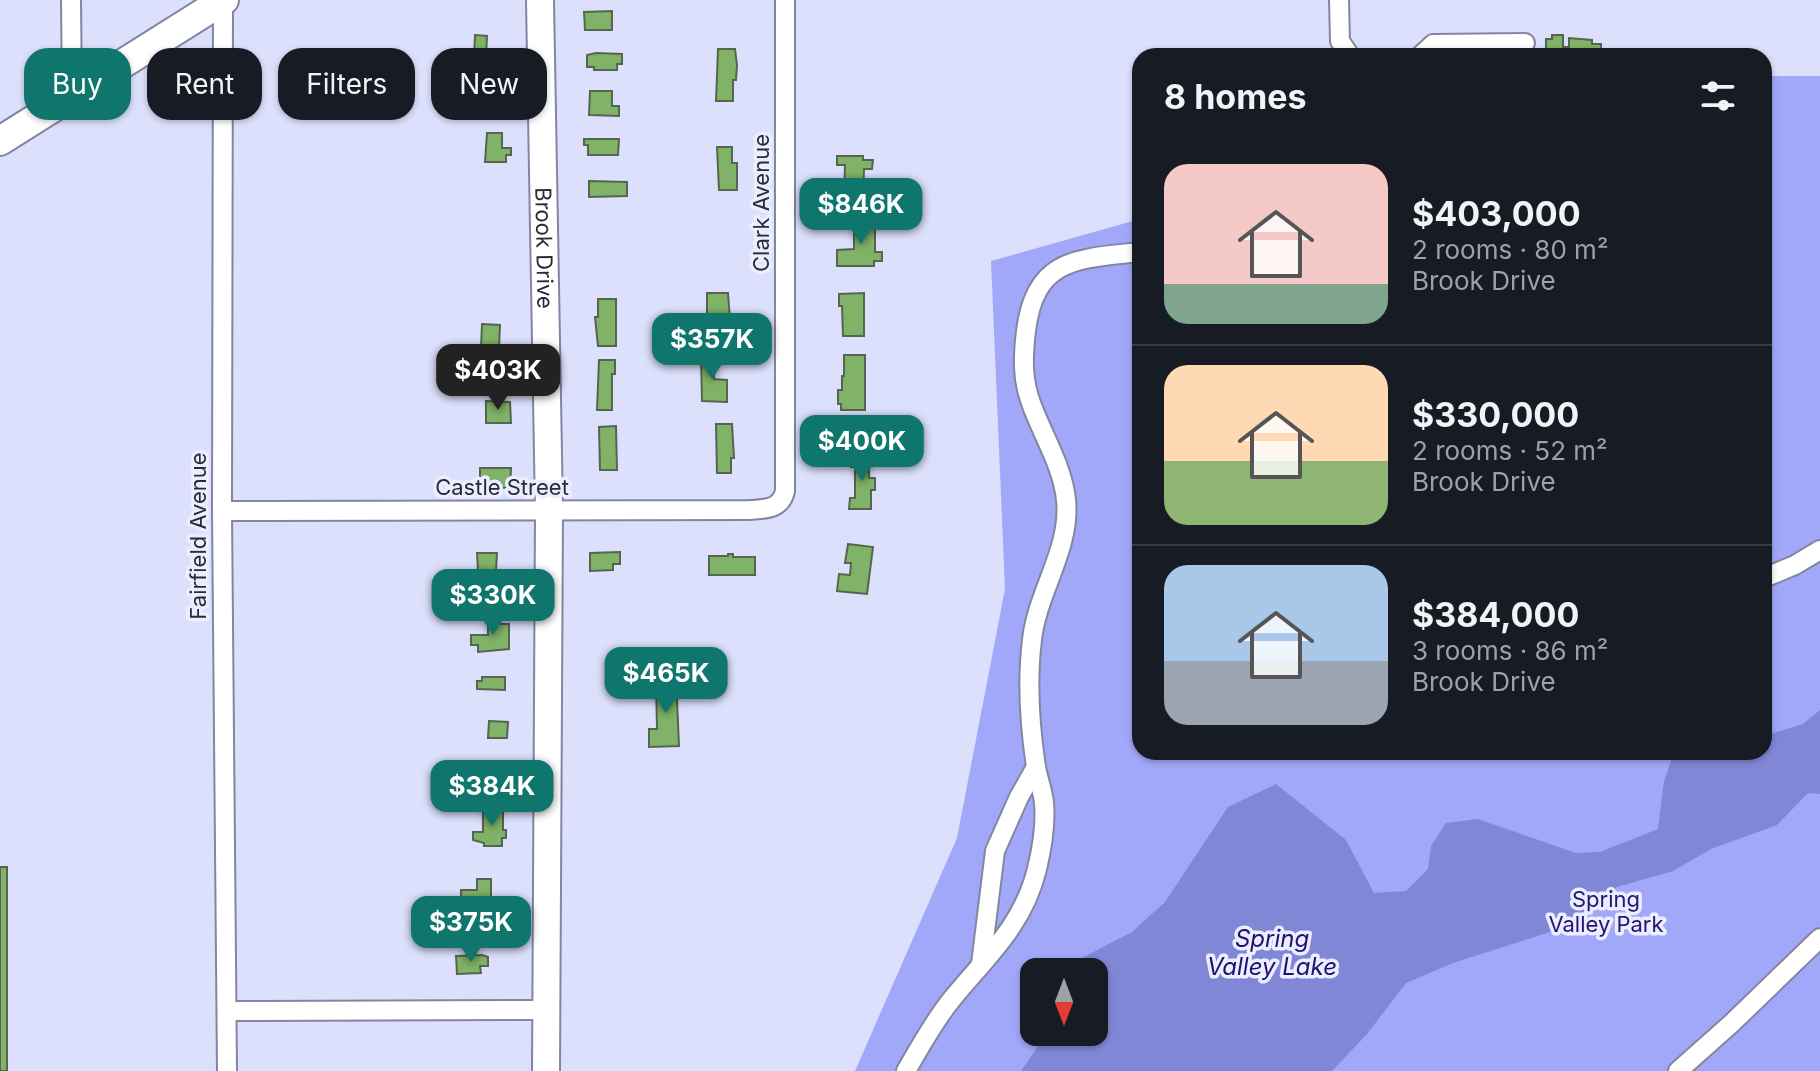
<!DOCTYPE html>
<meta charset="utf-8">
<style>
:root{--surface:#171b24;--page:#20242c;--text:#f1f3f6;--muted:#9ea1a6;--line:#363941;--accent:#0f766e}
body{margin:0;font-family:Inter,sans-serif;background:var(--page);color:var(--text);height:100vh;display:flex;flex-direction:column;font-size:30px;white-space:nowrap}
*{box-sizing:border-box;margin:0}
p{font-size:26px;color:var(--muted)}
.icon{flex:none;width:44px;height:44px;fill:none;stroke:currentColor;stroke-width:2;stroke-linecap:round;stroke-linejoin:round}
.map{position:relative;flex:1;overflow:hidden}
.drawer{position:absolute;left:1132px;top:48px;width:640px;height:712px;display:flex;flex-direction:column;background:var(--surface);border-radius:24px;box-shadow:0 2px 6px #0004}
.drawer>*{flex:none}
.guide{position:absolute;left:24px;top:48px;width:760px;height:72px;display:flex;gap:16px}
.needle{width:52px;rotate:180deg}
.tools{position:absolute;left:1020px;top:958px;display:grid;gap:16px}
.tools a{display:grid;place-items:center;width:88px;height:88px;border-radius:16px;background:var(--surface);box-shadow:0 2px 6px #0004;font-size:40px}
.price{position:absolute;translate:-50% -68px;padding:0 18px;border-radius:16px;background:var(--accent);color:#fff;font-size:26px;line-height:52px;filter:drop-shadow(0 2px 4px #0008)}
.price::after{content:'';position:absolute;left:50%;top:48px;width:24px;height:18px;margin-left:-12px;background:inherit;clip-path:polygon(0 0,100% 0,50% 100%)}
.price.selected{background:#222;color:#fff}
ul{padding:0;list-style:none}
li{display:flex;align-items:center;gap:24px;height:200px;padding:0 32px}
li+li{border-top:2px solid var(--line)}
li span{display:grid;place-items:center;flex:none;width:224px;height:160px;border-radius:24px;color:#555}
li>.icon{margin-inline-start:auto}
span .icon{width:96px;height:96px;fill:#fffc;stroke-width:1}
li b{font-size:34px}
h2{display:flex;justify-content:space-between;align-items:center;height:96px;padding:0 32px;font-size:34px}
.chip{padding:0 28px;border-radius:24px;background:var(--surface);box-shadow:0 2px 6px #0004;font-size:28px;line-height:72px}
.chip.selected{background:var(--accent);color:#fff}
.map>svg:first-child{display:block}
.green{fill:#a1a8f9;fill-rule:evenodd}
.water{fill:#8187d7}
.building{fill:#80b367;stroke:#56654f;stroke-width:2}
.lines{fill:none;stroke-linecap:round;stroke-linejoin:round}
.street-casing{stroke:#8386a0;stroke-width:22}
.secondary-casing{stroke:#8386a0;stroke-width:30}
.primary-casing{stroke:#8386a0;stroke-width:32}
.street{stroke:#fff;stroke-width:18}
.secondary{stroke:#fff;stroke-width:26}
.primary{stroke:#fff;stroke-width:28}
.labels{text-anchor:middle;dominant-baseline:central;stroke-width:7;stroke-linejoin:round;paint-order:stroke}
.street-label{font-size:22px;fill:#2a2b36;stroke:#ebeeff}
.park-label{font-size:22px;fill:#241573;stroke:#ebeeff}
.water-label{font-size:24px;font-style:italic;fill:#221170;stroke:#ebeeff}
</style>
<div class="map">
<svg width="1820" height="1071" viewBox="0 0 1820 1071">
<rect width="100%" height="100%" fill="#dce0fc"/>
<path class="green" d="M1764,76H1820V1071H855L957,838L1005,589L991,261L1140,219V752H1764ZM1034,972H1094V1032H1034Z"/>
<path class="water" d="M1820,710V794L1808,793L1777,825L1711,849L1673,871L1617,887L1591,908L1550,932L1453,963L1406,983L1367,1034L1332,1071H1021L1048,1032H1094V972H1072L1082,958L1132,932L1165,902L1228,807L1276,784L1346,840L1374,893L1406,891L1428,869L1431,846L1446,823L1478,819L1576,853L1600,852L1658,829L1664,781L1674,752H1764V736L1803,724Z"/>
<g class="building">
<path d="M612,11V30H585L584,12Z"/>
<path d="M475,35L487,36L486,57H474Z"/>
<path d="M1552,35H1563V47H1569V38L1592,40V44H1601V56H1546V39H1552Z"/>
<path d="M718,49H735L737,65L736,80H733V101H716Z"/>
<path d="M596,53L622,54V64H617V70H594V67H587V55Z"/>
<path d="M475,84H490V93L493,92L492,115H474V95L466,96V90H475Z"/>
<path d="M590,91H612V106H619V116L589,115Z"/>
<path d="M487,133H502V148H511V155H506V162H485Z"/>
<path d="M584,139H619L618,155H588V145H584Z"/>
<path d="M717,147H732V163H737V190H719Z"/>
<path d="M837,156H863V160H873L872,169H864L863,199H844L845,165H837Z"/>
<path d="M589,181L627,182V196L589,197Z"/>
<path d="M854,218H875V252H882V261H874V266H837V250L854,249Z"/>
<path d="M707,293H728L731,333H707Z"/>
<path d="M864,293V336H843L842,306H839V294Z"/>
<path d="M598,299H616V346H598L595,317H598Z"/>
<path d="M482,324L500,325L499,349L481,348Z"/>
<path d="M701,353H715L714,379L727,380V402L702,401Z"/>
<path d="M844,355H865V410H841V404H838V390H842V376H844Z"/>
<path d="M599,360H615V374H612V410H597Z"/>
<path d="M486,401L510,402L511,423H486Z"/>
<path d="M716,424H732L734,458H731V473H717Z"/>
<path d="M616,426L617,470H600L599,427Z"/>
<path d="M851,454L869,455V478H875V490H871V509H849L850,498H855V467H851Z"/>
<path d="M480,468H511L510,488L484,487V480H480Z"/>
<path d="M848,544L873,547L867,594L837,591L839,574L850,575L851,563H845Z"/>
<path d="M620,552V564H613V570L590,571V553Z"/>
<path d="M477,553H497L495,589L479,590Z"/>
<path d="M728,554H733V557H755V575H709V556H728Z"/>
<path d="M488,616H499V624H509V649L478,652V645H471V635H488Z"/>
<path d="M482,677H505V690L477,689V681H482Z"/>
<path d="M656,677H676L679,746L649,747V729H657Z"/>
<path d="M489,721L508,722L507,738H488Z"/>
<path d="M483,808H503V830H506V838H502V846H484V843L473,840V832H483Z"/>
<rect x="0" y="867" width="7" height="204"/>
<path d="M477,879H491V906H477V901H461V890H477Z"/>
<path d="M482,955L488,957V966H480L481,973L457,974L456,956Z"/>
</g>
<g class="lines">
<defs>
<g id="street">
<path d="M71,0L72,97"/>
<path d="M1339,0L1340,41L1350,56"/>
<path d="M223,1L222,511L227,1071"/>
<path d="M1420,56L1433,44L1525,43"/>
<path d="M222,511L750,510C766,509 781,509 785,491V0"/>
<path d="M1764,578L1795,565L1820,550"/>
<path d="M981,964L995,851L1019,797L1036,767"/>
<path d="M227,1011L545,1010"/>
<path d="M906,1071C920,1047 934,1021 952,999C987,956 1023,926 1037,869C1042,848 1046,825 1044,803C1043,791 1038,779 1036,767C1030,727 1027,680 1032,640C1037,592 1071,549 1066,500C1063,467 1042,434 1031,403C1022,379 1023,356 1026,331C1035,257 1078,259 1140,252"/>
<path d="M1678,1071L1732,1023L1820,938"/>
</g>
<g id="secondary">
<path id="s1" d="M540,0L549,512L546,1071"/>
</g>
<path id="primary" d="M0,141L224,0"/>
</defs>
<use href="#street" class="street-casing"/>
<use href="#secondary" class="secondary-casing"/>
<use href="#primary" class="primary-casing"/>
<use href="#street" class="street"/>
<use href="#secondary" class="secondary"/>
<use href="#primary" class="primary"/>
</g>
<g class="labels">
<g class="street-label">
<text transform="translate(761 203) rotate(-90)">Clark Avenue</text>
<text stroke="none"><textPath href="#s1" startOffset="248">Brook Drive</textPath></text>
<text x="502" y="487">Castle Street</text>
<text transform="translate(198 536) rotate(-90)">Fairfield Avenue</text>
</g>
<g class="park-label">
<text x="1606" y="899">Spring<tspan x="1606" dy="25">Valley Park</tspan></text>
</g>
<g class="water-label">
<text x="1272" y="938">Spring<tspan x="1272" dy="28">Valley Lake</tspan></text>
</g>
</g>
</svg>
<div class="tools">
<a><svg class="needle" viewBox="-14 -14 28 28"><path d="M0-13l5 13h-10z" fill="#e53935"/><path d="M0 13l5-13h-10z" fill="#9ea1a6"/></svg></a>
</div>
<b class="price" style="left:861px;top:246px">$846K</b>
<b class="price" style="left:712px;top:381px">$357K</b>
<b class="price selected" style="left:498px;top:412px">$403K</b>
<b class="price" style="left:862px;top:483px">$400K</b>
<b class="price" style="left:493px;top:637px">$330K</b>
<b class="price" style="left:666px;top:715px">$465K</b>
<b class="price" style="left:492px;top:828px">$384K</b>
<b class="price" style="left:471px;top:964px">$375K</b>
<div class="guide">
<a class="chip selected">Buy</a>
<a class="chip">Rent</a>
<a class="chip">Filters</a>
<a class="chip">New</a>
</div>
<section class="drawer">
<h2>8 homes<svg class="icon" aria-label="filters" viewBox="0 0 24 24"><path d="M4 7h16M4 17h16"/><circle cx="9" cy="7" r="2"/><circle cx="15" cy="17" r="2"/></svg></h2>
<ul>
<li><span style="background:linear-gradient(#f6c9c9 75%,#7fa58c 0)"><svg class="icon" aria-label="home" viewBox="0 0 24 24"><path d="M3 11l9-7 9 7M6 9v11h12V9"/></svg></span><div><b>$403,000</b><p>2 rooms · 80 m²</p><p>Brook Drive</p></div></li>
<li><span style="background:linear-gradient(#ffd9b3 60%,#8fb573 0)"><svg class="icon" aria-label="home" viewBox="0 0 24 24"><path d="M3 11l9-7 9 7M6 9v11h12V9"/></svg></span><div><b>$330,000</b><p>2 rooms · 52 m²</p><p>Brook Drive</p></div></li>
<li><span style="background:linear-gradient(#a9c7e8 60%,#9aa5b1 0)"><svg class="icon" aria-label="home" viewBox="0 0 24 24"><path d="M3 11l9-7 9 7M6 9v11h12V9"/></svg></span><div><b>$384,000</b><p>3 rooms · 86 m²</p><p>Brook Drive</p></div></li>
</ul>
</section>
</div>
